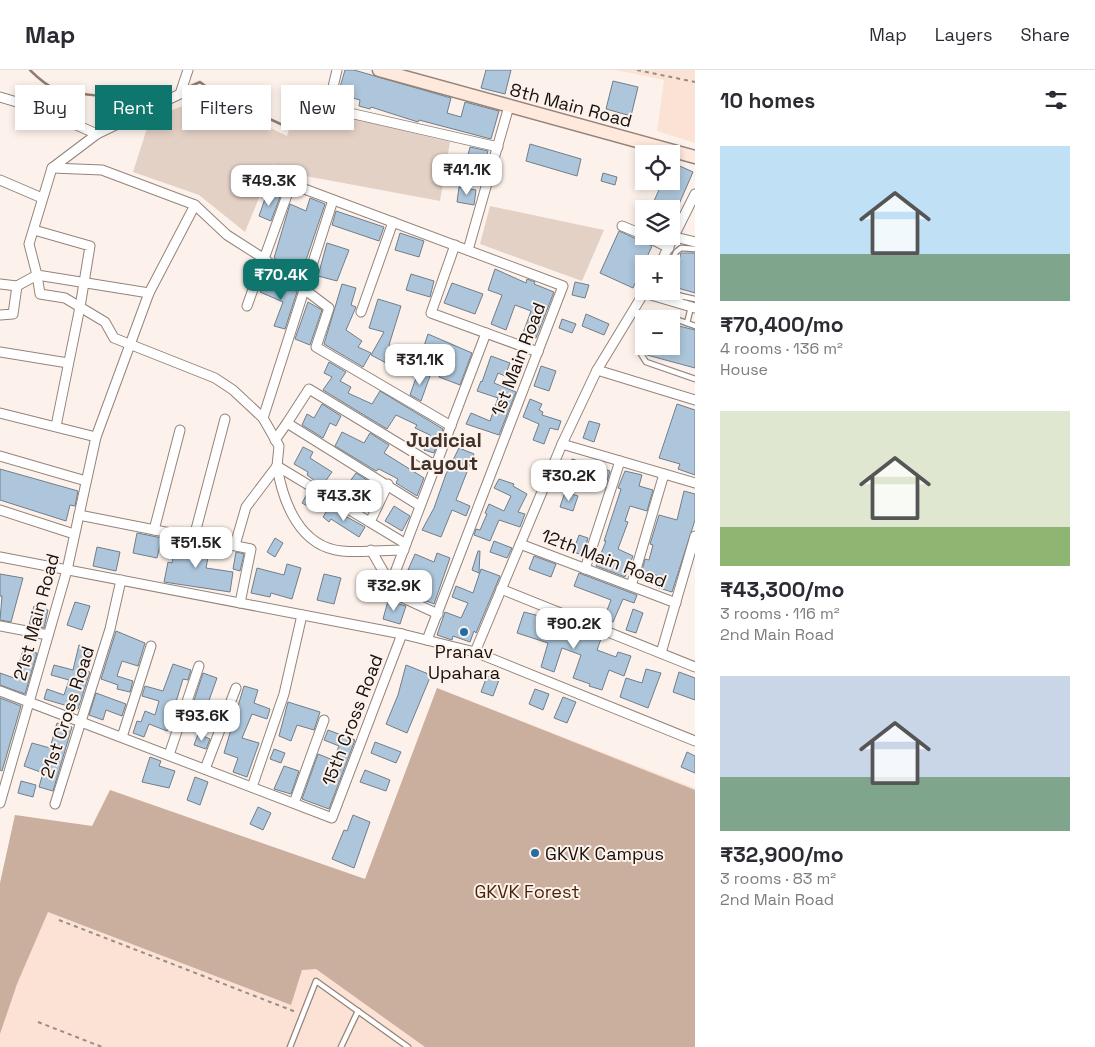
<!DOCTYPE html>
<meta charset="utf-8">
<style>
:root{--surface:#fff;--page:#f7f7f7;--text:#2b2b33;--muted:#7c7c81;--line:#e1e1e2;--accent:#0f766e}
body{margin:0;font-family:"Space Grotesk",sans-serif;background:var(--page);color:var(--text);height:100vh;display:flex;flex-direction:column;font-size:19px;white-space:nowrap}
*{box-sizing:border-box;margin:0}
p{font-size:16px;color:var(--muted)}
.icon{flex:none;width:28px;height:28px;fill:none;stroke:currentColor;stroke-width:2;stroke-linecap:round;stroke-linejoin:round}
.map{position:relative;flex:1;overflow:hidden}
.drawer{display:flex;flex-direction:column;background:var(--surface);width:400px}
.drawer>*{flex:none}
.hud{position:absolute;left:15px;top:15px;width:475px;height:45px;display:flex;gap:10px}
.fabs{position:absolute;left:635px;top:75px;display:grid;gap:10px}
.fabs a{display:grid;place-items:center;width:45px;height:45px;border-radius:0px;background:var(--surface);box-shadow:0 2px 8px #0003;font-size:25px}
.price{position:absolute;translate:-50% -42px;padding:0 11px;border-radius:10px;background:#fff;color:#222;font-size:16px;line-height:32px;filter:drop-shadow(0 1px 2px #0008)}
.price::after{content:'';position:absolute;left:50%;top:30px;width:15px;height:11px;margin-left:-8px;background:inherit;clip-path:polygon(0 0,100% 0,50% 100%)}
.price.selected{background:var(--accent);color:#fff}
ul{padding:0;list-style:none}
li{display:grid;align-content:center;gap:10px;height:265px;padding:0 25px}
li span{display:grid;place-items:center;height:155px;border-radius:0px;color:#555}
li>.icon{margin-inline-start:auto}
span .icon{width:90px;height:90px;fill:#fffc;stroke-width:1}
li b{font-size:21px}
h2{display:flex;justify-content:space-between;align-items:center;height:60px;padding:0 25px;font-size:21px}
.pill{padding:0 18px;border-radius:0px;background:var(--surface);box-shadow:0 2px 8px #0003;font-size:18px;line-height:45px}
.pill.selected{background:var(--accent);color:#fff}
header{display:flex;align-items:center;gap:30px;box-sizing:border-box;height:70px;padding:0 25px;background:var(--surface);border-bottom:1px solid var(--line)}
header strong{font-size:24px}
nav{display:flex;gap:28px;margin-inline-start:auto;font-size:18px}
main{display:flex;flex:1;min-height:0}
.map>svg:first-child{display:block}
.built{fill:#fce2d4}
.green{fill:#e4d1c6}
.forest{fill:#cbaf9e}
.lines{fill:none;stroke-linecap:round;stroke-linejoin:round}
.stream{stroke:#927c70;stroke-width:2.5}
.building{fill:#adc6db;stroke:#717e8a}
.lane-casing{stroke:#94847a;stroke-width:7}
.street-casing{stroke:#94847a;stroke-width:11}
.secondary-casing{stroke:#94847a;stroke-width:15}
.path{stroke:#968d88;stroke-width:2;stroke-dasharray:4 4;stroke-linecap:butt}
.lane{stroke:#fff;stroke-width:4.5}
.street{stroke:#fff;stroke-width:9}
.secondary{stroke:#fee9dc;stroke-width:12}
.poi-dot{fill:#246da0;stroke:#fdf2eb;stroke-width:2}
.labels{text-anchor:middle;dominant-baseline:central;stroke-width:4;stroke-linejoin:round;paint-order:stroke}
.street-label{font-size:18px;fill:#16100d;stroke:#fdf2eb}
.poi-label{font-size:18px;fill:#16100d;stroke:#fdf2eb}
.park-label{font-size:18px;fill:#492306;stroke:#fdf2eb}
.quarter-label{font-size:20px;font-weight:bold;fill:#3f3129;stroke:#fdf2eb}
</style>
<header>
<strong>Map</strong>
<nav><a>Map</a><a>Layers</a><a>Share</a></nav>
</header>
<main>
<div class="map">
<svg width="695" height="977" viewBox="0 0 695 977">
<rect width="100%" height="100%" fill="#fdf2eb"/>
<g class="built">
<path d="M616,0H695V73L657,61L664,10Z"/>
<path d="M437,618L695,718V977H0V813L15,745L92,756L110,720L365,809Z"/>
</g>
<g class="green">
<path d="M197,30L219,33L287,66L296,35L450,72L440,131L284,102L273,94L245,162L199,125L133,102L150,49Z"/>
<path d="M490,136L604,160L582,211L480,174Z"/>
</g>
<path class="forest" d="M437,618L695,720V977H425L316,899L302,900L291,935L48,842L17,914L0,964V813L15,745L92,756L110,720L365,809Z"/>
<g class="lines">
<g class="stream">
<path d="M30,0C63,33 71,18 109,28C118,31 127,39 136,43"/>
<path d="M184,19L200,12L216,24L287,57"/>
</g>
</g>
<g class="building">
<path d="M345,0H354L451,28L447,43L461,47L465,32L499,41L491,69L419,50L418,52L371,37L370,39L359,36L360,30L338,24Z"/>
<path d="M486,0H511L505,24L481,18Z"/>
<path d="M613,11L638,17L631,46L606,39Z"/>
<path d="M530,74L581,89L577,106L526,91Z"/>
<path d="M470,77L488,81L483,98L466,93Z"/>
<path d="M671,92L693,102L676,141L654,131L663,111H671Z"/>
<path d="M603,103L617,107L615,115L601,111Z"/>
<path d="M459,117L476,120L474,135L457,132Z"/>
<path d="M267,123L280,127L271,151L259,146Z"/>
<path d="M310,128L325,134L301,205L293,203L287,198L288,195L274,188L290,134L306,141Z"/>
<path d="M336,141L384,157L379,171L332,155Z"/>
<path d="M619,161L652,176L633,218L600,203Z"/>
<path d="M400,163L424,171L419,187L395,180Z"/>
<path d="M327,173L349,180L337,211L318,206Z"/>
<path d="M681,183H695V223L671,216Z"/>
<path d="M495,199L526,213L527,209L535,212L534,214L554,222L536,268L523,263L531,241L515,235L506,260L491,254L502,225L488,220Z"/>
<path d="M411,204L434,211L430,227L406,220Z"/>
<path d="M265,210L285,219L286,216L292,218L297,222L285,259L274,256L283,232L260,222Z"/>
<path d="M575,212L589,215L585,228L572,225Z"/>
<path d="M452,213L483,224L475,244L444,233Z"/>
<path d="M342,214L356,218L351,235L356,237L346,260L362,271L358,277L371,283L363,297L324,274Z"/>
<path d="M378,229L401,236L389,275L397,280L390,295L371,285L384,262L369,258Z"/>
<path d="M308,232L322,240L310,275L295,269Z"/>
<path d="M586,244L609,254L604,265L582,256Z"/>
<path d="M562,249L576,254L572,263L559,258Z"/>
<path d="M671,254L695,260V298L647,285L649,276H671Z"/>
<path d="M428,264L472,283L460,315L439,307L444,294L421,285Z"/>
<path d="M491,286L510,293L505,306L498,303L494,313L516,322L499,365L466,354L471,343L490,351L498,328L477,321L481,311L482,312Z"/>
<path d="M329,292L346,302L340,311L351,317L348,323L372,334L380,321L443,359L434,383L424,380L430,365L415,358L417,355L396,345L387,359L323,320L332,307L324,303Z"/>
<path d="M541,296L556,301L549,321L534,316Z"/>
<path d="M418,302L430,306L421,331L410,325Z"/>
<path d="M530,329L542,334L539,340L543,342L542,345L561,351L558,360L550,358L544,374L533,370L539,354L523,347Z"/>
<path d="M322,334L341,346L336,356L330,353L323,368L302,355L307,344L314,348Z"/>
<path d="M677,334L695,340V405L678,399L680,394L659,388Z"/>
<path d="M589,351L600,354L594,372L583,368Z"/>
<path d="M342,362L364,373L370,363L389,375L384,383L424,408L417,426L396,413L398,409L379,399L376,401L335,376Z"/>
<path d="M303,377L313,382L310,388L332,402L322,416L307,405L308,402L294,394Z"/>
<path d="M459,378L474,384L456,430L470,436L466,446L452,440L441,467L422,460L434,438L446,404Z"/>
<path d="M572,389L610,401L605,418L567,404Z"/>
<path d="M0,399L78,421L75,436L70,435L66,451L0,430Z"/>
<path d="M625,401L642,405L639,416L653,420L647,441L630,436L625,451L628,452L618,479L633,486L625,507L596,496L606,471H604L621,419L618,418Z"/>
<path d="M356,403L370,412L366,421L361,419L351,433L336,424L343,411L348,414Z"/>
<path d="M499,409L514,414L513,416L527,424L518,442L525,444L520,457L499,450L490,471L474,465L476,459L480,460L487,444L485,443L489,434L504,441L511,426L494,418Z"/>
<path d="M684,421L695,424V450L672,522L656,517L659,506L642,501L645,489L649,490L653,475L650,474L659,445L677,450Z"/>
<path d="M308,422L316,427L311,438L302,433Z"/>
<path d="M565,422L578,426L573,441L560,437Z"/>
<path d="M394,436L410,446L402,461L385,451Z"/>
<path d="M329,437L365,457L359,467L331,449L329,452L323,447Z"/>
<path d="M137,463L162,468L157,488L133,483Z"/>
<path d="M579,465L588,468L583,485L573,482Z"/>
<path d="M275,468L283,473L275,487L267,482Z"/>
<path d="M494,471L512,478L507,488L490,482Z"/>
<path d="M175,472L210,477L206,498L233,502L230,522L164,512L168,492L172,493Z"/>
<path d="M97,477L120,482L116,501L93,496Z"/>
<path d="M478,481H480L479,503L472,500Z"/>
<path d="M236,482L244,484L240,501L233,499Z"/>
<path d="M437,483L450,488L434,534L421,529L427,514L408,506L410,500H408L415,484L434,492Z"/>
<path d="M534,486L556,494L551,507L529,499Z"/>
<path d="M287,494L301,498L292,529L271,523L270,527L251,523L257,498L284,505Z"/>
<path d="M481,499L500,506L476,563L474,561L470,572L453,566L452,570L437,565L445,542L461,548L468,533L452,527L456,516L473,523Z"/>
<path d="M579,503L637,525L634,533L623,529L613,552L604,548L611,530L574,516Z"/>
<path d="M0,504L23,508L11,552L0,550L2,526H0Z"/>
<path d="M324,504L341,508L334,534L317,530Z"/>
<path d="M388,531L406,536L400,554L383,549Z"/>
<path d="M75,532L90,536L82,560L67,555Z"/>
<path d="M34,536L48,540L44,558L29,555Z"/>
<path d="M633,539L643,543L636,563L626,560Z"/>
<path d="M524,542L555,550L554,555L576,563L582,564L584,559L602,566L597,580L616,587L618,582L631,586L624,606L609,600L602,620L589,616L590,614L573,608L581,585L562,578L554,602L541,597L548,573L517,563Z"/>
<path d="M116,561L145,573L138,596L122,591L117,606L133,611L130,622L117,619L118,615L101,609Z"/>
<path d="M79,575L93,580L86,601L90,602L78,639L44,629L47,619L64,625L69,610L51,605L54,595L73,600Z"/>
<path d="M23,580L37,583L25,624L0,615V603L14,608L16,605Z"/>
<path d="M173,594L191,600L188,610L183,609L167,661L149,654L144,667L133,663L137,651L141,652L145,641L155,645L159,631L142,626L145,616L163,621Z"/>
<path d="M406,595L431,605L407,663L386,654L398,625Z"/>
<path d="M646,599L661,603L648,638L620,627L626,608L642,613Z"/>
<path d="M679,602L695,608V630L673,622Z"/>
<path d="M203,603L217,608L207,636L221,641L217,650L203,645L199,659L186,655Z"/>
<path d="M487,606L499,610L493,626L481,622Z"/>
<path d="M244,616L258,620L254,633L270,639L267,649L252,644L242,668L259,673L247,707L233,702L238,688L224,683Z"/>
<path d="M535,619L549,624L543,640L529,634Z"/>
<path d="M96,623L126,634L122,646L106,640L103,650L89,645Z"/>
<path d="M563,627L576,632L567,653L554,648Z"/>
<path d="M0,628L21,636L2,701L0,700Z"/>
<path d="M288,632L320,642L314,660L297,655L291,671L279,666Z"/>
<path d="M57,653L72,657L53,721L39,717L43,703L24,696L32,673L50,678Z"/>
<path d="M328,660L355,670L329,739L302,729L318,684L333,690L339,676L324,670Z"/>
<path d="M198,664L210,669L206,679L194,675Z"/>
<path d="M375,672L401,682L396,693L371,683Z"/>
<path d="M274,679L285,683L281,693L270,689Z"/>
<path d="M687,682L695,686V703L681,697Z"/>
<path d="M150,687L161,691L159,696L175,701L169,718L142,712Z"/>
<path d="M284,696L299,701L291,724L274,719Z"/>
<path d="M365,700L390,710L386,721L360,712Z"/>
<path d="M195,707L208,712L200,735L187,730Z"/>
<path d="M21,711L36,715L33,727L18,723Z"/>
<path d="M258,737L271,743L263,760L250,754Z"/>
<path d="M353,745L370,752L354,798L332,789L344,760L347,761Z"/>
</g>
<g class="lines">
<defs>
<g id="lane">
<path d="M671,194L676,182L681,178L695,179"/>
<path d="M666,221L681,226L679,234"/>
<path d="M681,226L695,229"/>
<path d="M652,249L661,244L695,256"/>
<path d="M687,253L691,237"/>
<path d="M644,274L641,284L646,292L695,309"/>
<path d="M290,977L316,911L408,977"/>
<path d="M341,977L358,941"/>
</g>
<g id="street">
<path d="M337,0L328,38L498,77"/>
<path d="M0,27L37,38L97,64"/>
<path d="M52,98L102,100L195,135L227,165L263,188L329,238L316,277L451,356"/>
<path d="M0,110L42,128"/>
<path d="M622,156L644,165"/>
<path d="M34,160L90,176L80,237L105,252L114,268L215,308L233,320L263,348L279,376L277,396L406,474"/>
<path d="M646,166L669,178"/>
<path d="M675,167L695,172"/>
<path d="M455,175L431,243L538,282"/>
<path d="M468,180L509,36"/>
<path d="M660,194L695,124"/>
<path d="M0,214L17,216L37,205L40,224L65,228L80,237L56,356"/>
<path d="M149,223L37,205L29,174L52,98L97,64L180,24L188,0"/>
<path d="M644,223L695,238"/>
<path d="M247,236L291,114L563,216L427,570"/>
<path d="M361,242L393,152"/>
<path d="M0,245L13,244L17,216"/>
<path d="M0,282L68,293"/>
<path d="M597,300L695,330"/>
<path d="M0,343L96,367"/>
<path d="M263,348L333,130"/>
<path d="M287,353L309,319L436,396"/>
<path d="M275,370L287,353L420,436"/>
<path d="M562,374L695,413"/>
<path d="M0,386L86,411"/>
<path d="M277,396C283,433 300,477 342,481C362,483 384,480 404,480"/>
<path d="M0,440L74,464"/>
<path d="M79,445L251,479L240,533"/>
<path d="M370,452L388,414"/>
<path d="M154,460L180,360"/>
<path d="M194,467L225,349"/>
<path d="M520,474L676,533"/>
<path d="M235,475L246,437L277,396"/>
<path d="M371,480L391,515"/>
<path d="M0,487L402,564L475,582L695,671"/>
<path d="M585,499L620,391"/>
<path d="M631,516L664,404"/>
<path d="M501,519L695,597"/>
<path d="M438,544L388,521L486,263"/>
<path d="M0,556L48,565"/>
<path d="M475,582L562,374L597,300L645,221"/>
<path d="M661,583L695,466"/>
<path d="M0,621L332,748L402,564"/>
<path d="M122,667L151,576"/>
<path d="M169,685L199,596"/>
<path d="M205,699L236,618"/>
<path d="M252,717L284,624L302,545"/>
<path d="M0,733L67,500L96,367L149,223L195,135"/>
<path d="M294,733L324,650"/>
<path d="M55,734L110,559L121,510"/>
</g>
<path id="secondary" d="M379,0L695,87"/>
</defs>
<use href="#lane" class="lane-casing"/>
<use href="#street" class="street-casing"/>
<use href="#secondary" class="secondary-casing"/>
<g class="path">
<path d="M637,0L695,12"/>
<path d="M59,850L296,942"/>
<path d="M38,952L102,977"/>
</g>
<use href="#lane" class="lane"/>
<use href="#street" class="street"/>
<use href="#secondary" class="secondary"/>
</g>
<g class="poi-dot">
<circle cx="464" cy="562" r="5"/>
<circle cx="535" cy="783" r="5"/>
</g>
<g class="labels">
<g class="street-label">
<text transform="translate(571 35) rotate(15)">8th Main Road</text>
<text transform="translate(518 289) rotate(-69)">1st Main Road</text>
<text transform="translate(604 488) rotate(21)">12th Main Road</text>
<text transform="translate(36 547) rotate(-75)">21st Main Road</text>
<text transform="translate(67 642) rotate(-72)">21st Cross Road</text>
<text transform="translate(352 650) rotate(-69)">15th Cross Road</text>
</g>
<g class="poi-label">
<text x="464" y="581">Pranav<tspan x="464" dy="21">Upahara</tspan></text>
<text x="545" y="783" text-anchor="start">GKVK Campus</text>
</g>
<g class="park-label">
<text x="527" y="821">GKVK Forest</text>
</g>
<g class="quarter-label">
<text x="444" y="370">Judicial<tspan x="444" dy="23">Layout</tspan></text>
</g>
</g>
</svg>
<div class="fabs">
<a><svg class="icon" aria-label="locate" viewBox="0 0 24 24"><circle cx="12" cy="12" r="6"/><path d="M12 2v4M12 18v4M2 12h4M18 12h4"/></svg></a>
<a><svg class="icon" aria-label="layers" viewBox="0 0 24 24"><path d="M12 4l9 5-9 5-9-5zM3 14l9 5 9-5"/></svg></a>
<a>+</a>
<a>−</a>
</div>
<b class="price" style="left:467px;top:126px">₹41.1K</b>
<b class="price" style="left:269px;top:137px">₹49.3K</b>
<b class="price selected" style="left:281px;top:231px">₹70.4K</b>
<b class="price" style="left:420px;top:316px">₹31.1K</b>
<b class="price" style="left:569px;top:432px">₹30.2K</b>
<b class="price" style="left:344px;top:452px">₹43.3K</b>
<b class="price" style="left:196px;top:499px">₹51.5K</b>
<b class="price" style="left:394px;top:542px">₹32.9K</b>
<b class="price" style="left:574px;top:580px">₹90.2K</b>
<b class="price" style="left:202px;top:672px">₹93.6K</b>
<div class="hud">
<a class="pill">Buy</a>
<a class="pill selected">Rent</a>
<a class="pill">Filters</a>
<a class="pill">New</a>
</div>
</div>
<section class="drawer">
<h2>10 homes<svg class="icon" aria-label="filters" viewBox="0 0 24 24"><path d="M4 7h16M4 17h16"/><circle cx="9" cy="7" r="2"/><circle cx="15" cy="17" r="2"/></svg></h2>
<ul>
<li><span style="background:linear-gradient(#bfe0f5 70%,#7fa58c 0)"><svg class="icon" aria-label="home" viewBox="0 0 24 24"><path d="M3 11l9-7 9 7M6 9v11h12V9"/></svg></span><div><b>₹70,400/mo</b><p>4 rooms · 136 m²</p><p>House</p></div></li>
<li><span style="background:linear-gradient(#dfe7d0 75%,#8fb573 0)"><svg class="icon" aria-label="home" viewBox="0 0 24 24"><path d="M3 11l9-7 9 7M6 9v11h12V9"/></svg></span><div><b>₹43,300/mo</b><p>3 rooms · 116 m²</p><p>2nd Main Road</p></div></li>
<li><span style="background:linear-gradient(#c9d6e8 65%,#7fa58c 0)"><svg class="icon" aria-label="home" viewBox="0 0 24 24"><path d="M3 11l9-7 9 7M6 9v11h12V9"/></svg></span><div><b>₹32,900/mo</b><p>3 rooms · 83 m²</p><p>2nd Main Road</p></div></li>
</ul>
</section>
</main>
